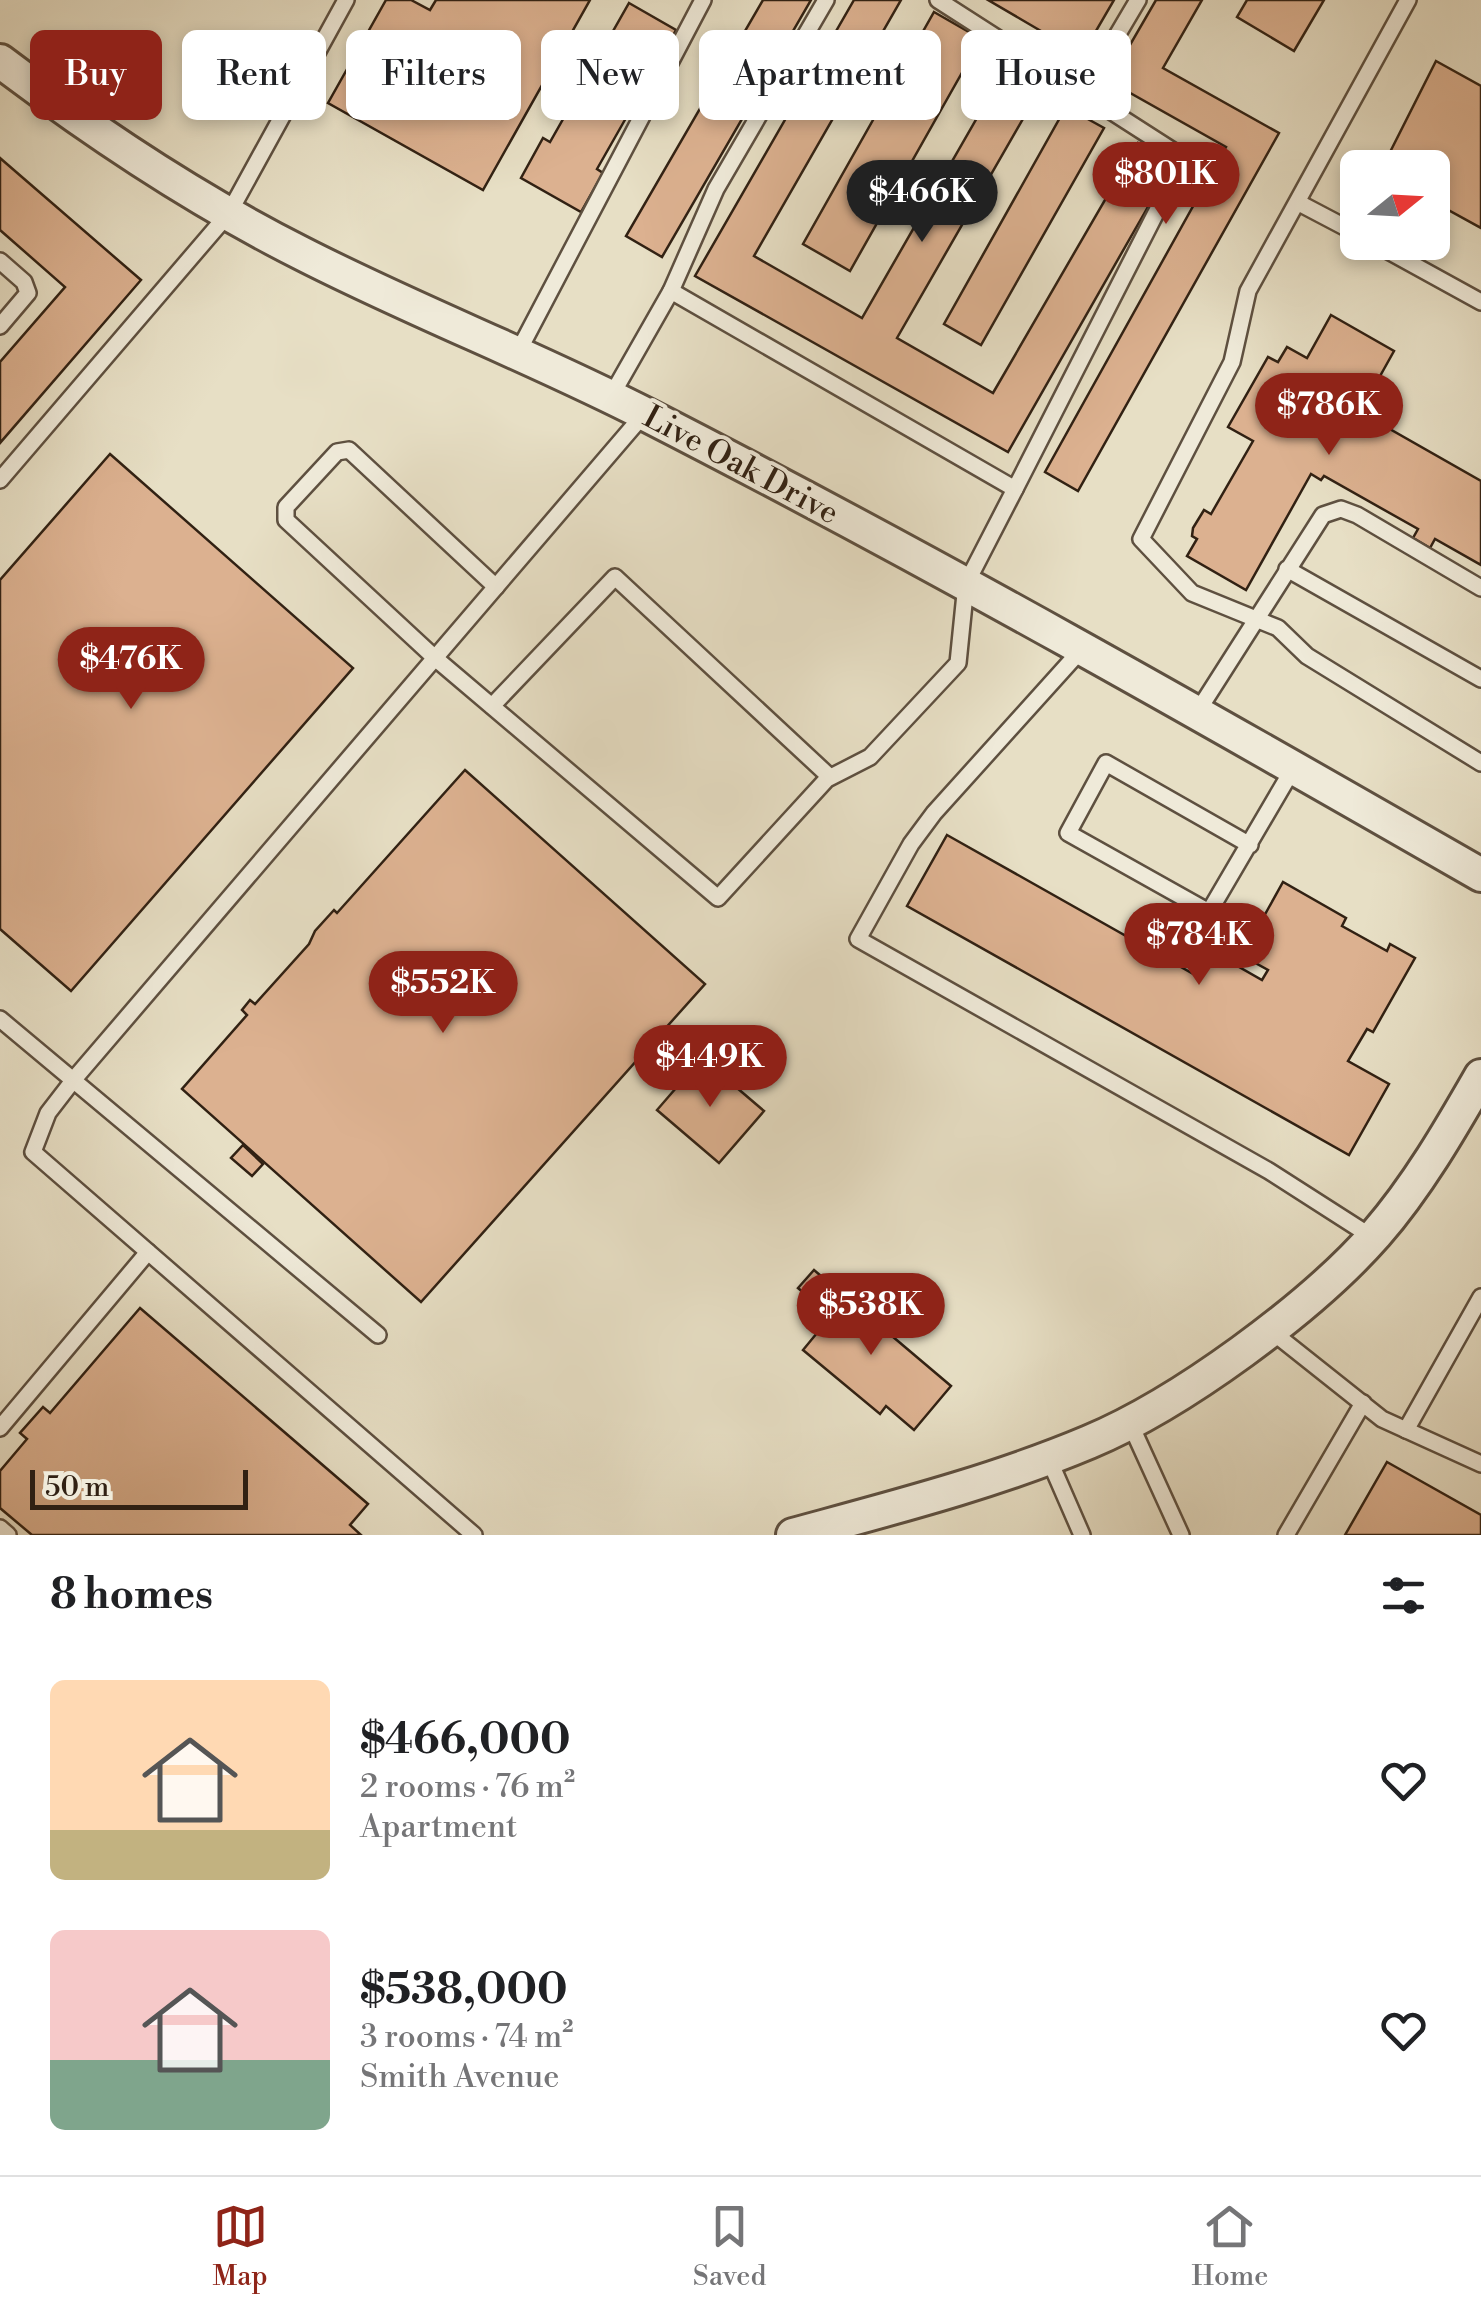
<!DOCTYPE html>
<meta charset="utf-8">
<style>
:root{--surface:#fff;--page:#f6f6f6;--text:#202124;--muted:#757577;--line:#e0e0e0;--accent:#8f2418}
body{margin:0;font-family:"Libre Bodoni",serif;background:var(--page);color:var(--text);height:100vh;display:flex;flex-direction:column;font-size:38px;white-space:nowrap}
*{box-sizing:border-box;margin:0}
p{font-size:32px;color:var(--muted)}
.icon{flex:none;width:55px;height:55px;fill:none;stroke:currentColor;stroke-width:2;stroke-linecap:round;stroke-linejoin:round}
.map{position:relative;height:1535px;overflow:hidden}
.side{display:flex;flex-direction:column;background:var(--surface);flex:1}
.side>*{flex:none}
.top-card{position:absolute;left:30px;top:30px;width:1422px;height:90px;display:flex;gap:20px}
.needle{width:65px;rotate:72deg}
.fabs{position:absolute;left:1340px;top:150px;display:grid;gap:20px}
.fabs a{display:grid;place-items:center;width:110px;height:110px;border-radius:15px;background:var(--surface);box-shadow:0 5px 15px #0003;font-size:50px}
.scale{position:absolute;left:30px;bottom:25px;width:218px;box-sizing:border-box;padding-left:10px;border:5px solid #312113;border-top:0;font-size:28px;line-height:35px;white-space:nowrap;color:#312113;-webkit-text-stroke:8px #efead9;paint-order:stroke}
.price{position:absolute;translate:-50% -85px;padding:0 22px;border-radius:35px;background:var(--accent);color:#fff;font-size:32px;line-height:65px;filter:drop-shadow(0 2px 5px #0008)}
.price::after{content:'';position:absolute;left:50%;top:60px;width:30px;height:22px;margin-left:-15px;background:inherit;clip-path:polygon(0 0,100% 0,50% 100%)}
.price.current{background:#222;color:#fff}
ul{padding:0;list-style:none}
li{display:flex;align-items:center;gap:30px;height:250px;padding:0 50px}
li span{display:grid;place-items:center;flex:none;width:280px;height:200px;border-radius:15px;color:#555}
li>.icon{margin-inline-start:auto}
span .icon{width:120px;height:120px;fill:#fffc;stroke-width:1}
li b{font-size:42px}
h2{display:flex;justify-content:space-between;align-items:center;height:120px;padding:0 50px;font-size:42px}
.tag{padding:0 35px;border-radius:15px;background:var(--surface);box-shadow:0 5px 15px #0003;font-size:35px;line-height:90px}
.tag.current{background:var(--accent);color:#fff}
.tabs{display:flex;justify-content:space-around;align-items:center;height:140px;border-top:2px solid var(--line);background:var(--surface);font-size:28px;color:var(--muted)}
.tabs a{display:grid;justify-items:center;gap:5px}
.tabs .current{color:var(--accent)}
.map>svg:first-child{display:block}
.building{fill:#dcb190;stroke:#312113;stroke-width:2.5}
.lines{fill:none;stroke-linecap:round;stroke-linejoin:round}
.lane-casing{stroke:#5e5040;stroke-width:20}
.street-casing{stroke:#5e5040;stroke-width:38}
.lane{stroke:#efead9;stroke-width:15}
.street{stroke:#efead9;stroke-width:32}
.labels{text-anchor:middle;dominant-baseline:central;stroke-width:8;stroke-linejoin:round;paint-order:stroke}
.street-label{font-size:32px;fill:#312113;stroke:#efead9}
</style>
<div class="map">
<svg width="1481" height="1535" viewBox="0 0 1481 1535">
<rect width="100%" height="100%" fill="#e7dfc5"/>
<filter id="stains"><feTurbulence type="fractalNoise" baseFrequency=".002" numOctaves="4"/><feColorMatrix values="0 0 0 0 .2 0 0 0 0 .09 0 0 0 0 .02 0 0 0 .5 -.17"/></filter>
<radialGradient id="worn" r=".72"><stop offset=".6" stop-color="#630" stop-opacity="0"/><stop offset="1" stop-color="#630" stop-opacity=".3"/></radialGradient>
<g class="building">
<path d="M386,0H411L430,10L436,0H590L483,190L328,103Z"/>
<path d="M763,0H811L662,257L626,236Z"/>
<path d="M854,0H901L754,256L862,318L1012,57L1047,77L897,338L993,393L1138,143L1173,163L1008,452L695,276Z"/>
<path d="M988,0H1114L1082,55Z"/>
<path d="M1156,0H1202L1163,68L1279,133L1078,491L1045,472L1226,147L1109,81Z"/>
<path d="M1247,0H1324L1294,51L1237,17Z"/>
<path d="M629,3L676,30L597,169L603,173L581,212L521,178L543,138L550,142Z"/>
<path d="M934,12L981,39L850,271L803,244Z"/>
<path d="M1436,61L1481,86V228L1432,201V168H1382Z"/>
<path d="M1066,107L1104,128L981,345L944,324Z"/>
<path d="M0,158L141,280L0,443V362L65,287L0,230Z"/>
<path d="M1331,315L1394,351L1360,412L1481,481V565L1435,539L1430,548L1413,538L1418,529L1324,476L1321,480L1311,474L1246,590L1187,556L1197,539L1192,536L1193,528L1204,510L1211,514L1253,441L1228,427L1268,357L1278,362L1287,347L1307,358Z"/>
<path d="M110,454L353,668L71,991L0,929V580Z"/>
<path d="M465,770L705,984L421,1302L182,1089L247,1015L242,1010L250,1000L255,1004L309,944L315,931L334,910L337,913Z"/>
<path d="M947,835L1197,976L1211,951L1262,980L1268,970L1250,960L1261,940L1253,936L1283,882L1346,918L1342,926L1387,951L1390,944L1415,958L1373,1032L1367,1029L1348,1061L1389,1084L1349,1155L907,906Z"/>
<path d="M702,1058L764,1111L719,1163L657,1110Z"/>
<path d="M243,1145L263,1164L252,1176L231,1158Z"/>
<path d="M814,1270L951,1386L914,1430L886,1406L880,1414L803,1350L831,1316L798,1288Z"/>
<path d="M140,1308L368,1504L350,1525L361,1535H32L0,1508V1471L27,1439L20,1433L43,1407L50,1413Z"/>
<path d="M1387,1462L1481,1515V1535H1345Z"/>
</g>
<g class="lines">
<defs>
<g id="lane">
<path d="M938,0L1184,158L1015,489"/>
<path d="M1408,0L1248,291L1232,362L1141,539L1192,593L1278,628L1307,656L1481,763"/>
<path d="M1083,93L1138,0"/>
<path d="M1299,203L1358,234"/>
<path d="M1372,242L1481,302"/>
<path d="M0,261L24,282L28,293L0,326"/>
<path d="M671,291L716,189L826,0"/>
<path d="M517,354L703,0"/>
<path d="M0,480L229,213L346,0"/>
<path d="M1287,569L1481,679"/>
<path d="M496,587L349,450L337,452L286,507V520L435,658L718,898L827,779L870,757L958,663L966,584L1015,489L671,291L610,398"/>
<path d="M1081,650L934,813L911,844L858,939L1269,1171L1372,1237"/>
<path d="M492,706L615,577L830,777"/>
<path d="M1196,714L1323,515L1341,509L1357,515L1481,588"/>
<path d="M1250,845L1106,763L1068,833L1209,912L1294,767"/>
<path d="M0,1019L378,1335"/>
<path d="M1270,1330L1382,1419L1481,1464"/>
<path d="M1129,1421L1181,1535"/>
<path d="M0,1428L148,1252"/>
<path d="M1406,1430L1481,1297"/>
<path d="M1048,1457L1082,1535"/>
<path d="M0,1528L8,1535"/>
<path d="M474,1535L33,1152L48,1113L75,1078L644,414"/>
<path d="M1286,1535L1363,1403"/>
</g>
<g id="street">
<path d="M0,61C95,133 194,199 301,253C414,311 534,357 647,415C930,560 1206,717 1481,875"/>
<path d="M793,1535C892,1508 994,1482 1089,1442C1180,1404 1311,1308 1376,1234C1417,1187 1450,1130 1481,1076"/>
</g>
</defs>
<use href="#lane" class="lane-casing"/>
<use href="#street" class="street-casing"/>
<use href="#lane" class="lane"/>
<use href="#street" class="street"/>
</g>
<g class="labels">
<g class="street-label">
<text transform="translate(741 465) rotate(28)">Live Oak Drive</text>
</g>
</g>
<rect width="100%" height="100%" filter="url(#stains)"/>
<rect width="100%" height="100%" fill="url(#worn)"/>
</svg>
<div class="fabs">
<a><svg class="needle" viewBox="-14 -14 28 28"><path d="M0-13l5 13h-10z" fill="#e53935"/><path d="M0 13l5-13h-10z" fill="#757577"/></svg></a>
</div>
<div class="scale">50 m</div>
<b class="price" style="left:1166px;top:227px">$801K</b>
<b class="price current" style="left:922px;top:245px">$466K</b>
<b class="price" style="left:1329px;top:458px">$786K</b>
<b class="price" style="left:131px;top:712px">$476K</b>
<b class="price" style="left:1199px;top:988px">$784K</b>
<b class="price" style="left:443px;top:1036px">$552K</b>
<b class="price" style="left:710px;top:1110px">$449K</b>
<b class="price" style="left:871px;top:1358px">$538K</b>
<div class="top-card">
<a class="tag current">Buy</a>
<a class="tag">Rent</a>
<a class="tag">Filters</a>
<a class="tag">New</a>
<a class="tag">Apartment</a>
<a class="tag">House</a>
</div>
</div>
<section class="side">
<h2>8 homes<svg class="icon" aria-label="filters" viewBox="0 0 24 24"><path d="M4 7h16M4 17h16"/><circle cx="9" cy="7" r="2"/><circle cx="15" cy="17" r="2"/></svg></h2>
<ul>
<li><span style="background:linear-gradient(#ffd9b3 75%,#c2b280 0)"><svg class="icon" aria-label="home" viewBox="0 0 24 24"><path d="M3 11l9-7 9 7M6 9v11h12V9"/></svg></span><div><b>$466,000</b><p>2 rooms · 76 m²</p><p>Apartment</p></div><svg class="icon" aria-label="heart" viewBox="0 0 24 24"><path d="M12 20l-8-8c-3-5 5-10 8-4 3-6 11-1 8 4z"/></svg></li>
<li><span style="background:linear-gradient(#f6c9c9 65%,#7fa58c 0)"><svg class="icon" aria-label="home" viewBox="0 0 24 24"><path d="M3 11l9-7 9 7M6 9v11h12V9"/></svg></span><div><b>$538,000</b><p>3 rooms · 74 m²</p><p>Smith Avenue</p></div><svg class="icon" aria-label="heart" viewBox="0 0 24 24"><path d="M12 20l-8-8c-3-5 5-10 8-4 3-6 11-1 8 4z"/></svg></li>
</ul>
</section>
<nav class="tabs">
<a class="current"><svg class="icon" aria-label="map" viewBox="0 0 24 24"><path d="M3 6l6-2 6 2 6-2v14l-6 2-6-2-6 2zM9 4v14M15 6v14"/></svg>Map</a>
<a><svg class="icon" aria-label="saved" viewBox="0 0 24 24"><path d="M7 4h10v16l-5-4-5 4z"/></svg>Saved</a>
<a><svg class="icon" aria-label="home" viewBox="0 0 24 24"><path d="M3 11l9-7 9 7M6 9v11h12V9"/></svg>Home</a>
</nav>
